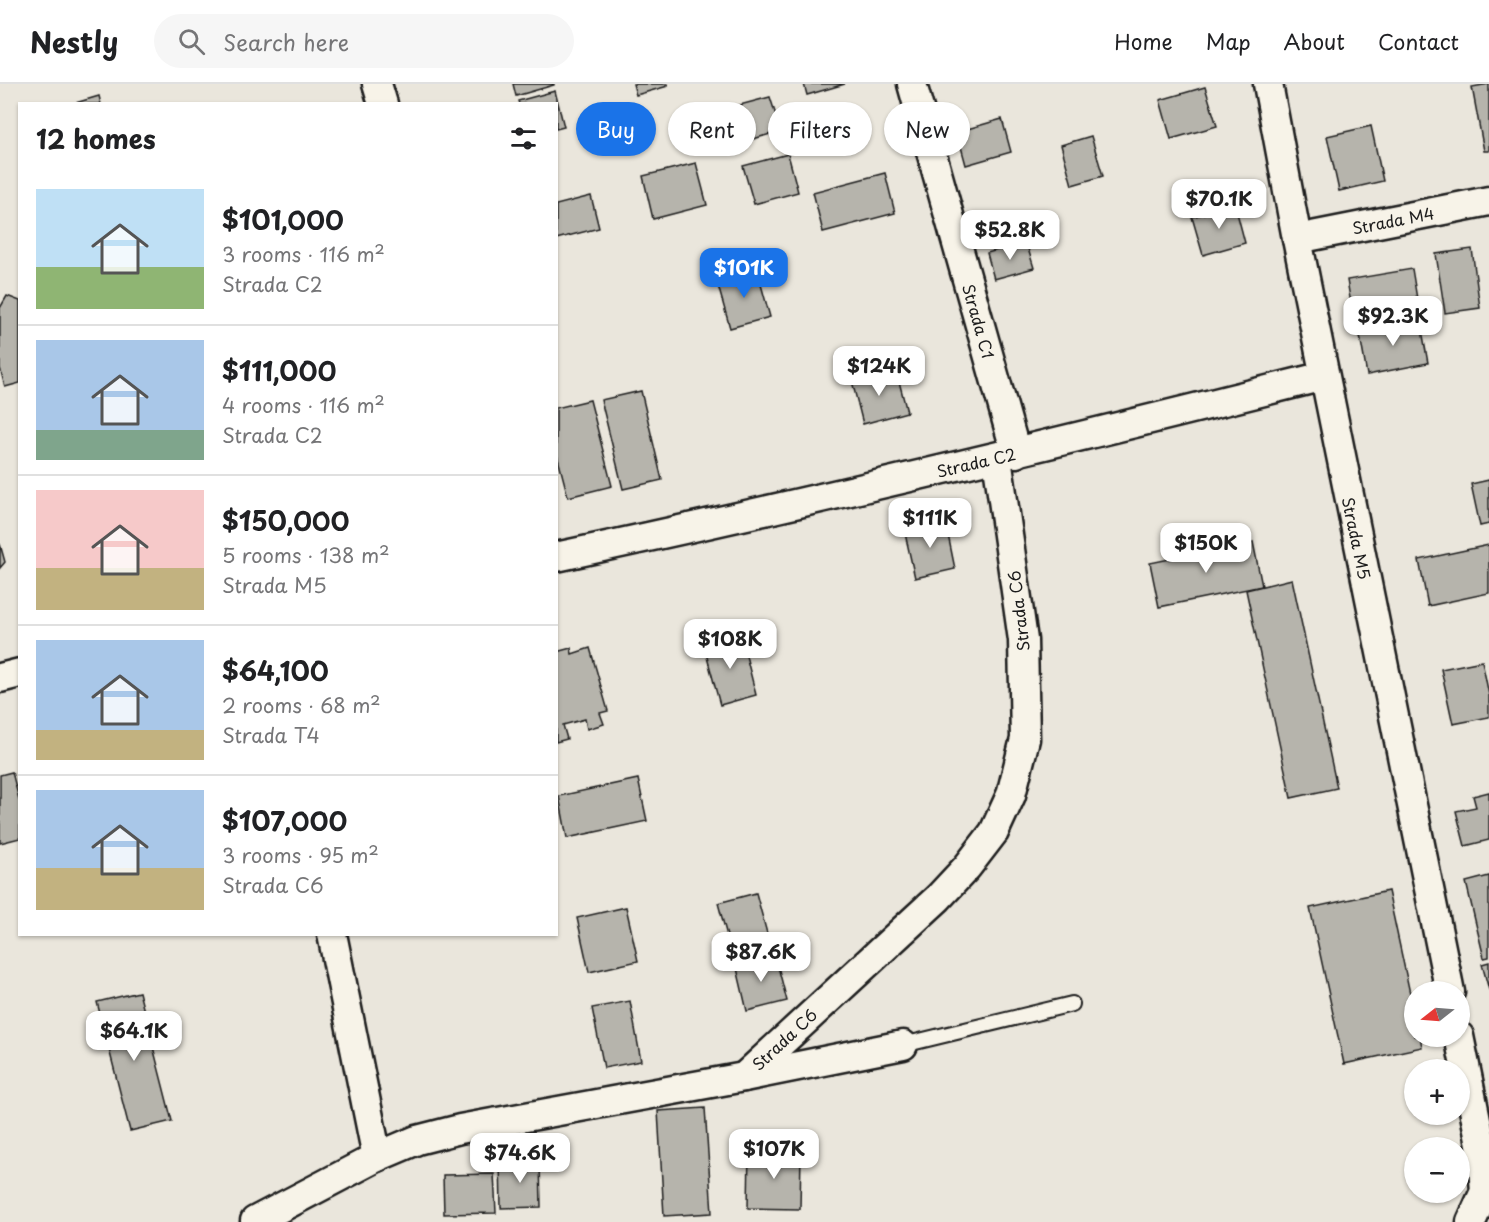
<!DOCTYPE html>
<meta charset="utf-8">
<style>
:root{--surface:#fff;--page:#f6f6f6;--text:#202124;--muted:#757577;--line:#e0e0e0;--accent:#1a73e8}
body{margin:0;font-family:"Playpen Sans",sans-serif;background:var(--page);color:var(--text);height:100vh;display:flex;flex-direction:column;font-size:22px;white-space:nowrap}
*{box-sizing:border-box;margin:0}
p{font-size:20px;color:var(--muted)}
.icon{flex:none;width:33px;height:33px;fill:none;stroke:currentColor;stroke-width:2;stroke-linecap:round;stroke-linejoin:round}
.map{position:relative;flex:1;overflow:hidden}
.details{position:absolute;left:18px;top:18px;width:540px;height:834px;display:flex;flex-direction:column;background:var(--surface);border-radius:0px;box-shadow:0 2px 4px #0004}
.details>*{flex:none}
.top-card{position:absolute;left:576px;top:18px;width:570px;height:54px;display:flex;gap:12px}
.needle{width:39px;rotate:253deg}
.tools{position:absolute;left:1404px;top:897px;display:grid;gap:12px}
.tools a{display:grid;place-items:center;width:66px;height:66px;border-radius:50%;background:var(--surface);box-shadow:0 2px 4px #0004;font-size:30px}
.price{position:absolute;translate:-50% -51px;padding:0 14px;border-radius:12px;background:#fff;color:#222;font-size:20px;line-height:39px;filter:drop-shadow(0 2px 3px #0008)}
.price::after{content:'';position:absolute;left:50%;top:36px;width:18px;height:14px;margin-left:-9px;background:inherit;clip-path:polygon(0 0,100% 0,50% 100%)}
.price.active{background:var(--accent);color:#fff}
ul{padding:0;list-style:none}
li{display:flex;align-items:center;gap:18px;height:150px;padding:0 18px}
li+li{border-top:2px solid var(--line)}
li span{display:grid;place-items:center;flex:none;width:168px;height:120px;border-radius:0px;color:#555}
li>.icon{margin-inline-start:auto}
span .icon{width:72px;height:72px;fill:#fffc;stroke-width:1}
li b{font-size:26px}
h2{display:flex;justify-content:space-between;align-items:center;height:72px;padding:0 18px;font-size:26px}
.chip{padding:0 21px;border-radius:27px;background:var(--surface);box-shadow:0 2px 4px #0004;font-size:21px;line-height:54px}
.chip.active{background:var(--accent);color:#fff}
header{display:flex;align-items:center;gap:36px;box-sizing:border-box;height:84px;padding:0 30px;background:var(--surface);border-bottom:2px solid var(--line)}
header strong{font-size:28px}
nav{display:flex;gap:33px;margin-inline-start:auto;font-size:21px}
.search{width:420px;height:54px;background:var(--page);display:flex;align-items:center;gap:15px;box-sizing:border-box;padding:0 21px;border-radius:33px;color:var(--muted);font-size:22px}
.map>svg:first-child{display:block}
.building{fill:#b6b4ac;stroke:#1c1c1c;stroke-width:1.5}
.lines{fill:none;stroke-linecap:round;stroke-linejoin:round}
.lane-casing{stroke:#1c1c1c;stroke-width:18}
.street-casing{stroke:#1c1c1c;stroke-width:33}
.lane{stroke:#f7f3e8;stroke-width:14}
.street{stroke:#f7f3e8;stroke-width:28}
.labels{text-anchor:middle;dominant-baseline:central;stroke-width:4.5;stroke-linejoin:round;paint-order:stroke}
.street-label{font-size:16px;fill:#1c1c1c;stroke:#f7f3e8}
</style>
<header>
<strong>Nestly</strong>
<div class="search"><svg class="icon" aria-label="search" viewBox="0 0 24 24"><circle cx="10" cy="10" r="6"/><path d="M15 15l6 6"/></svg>Search here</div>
<nav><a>Home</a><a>Map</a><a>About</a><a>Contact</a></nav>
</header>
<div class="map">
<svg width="1489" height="1138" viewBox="0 0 1489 1138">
<rect width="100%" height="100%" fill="#eae6dc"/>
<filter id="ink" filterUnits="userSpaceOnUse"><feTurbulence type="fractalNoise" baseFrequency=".0167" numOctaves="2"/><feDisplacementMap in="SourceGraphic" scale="12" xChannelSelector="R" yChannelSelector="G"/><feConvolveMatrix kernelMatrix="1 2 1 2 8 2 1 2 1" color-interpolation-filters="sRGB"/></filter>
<g filter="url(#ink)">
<g class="building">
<path d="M513,0H554V1L516,12Z"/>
<path d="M633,0H667L668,2L636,11Z"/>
<path d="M804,0H845L807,11Z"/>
<path d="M1489,0V67H1484L1472,3Z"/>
<path d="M1205,3L1217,42L1171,55L1160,16Z"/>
<path d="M555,7L564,43L556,45V20H519L518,17Z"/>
<path d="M99,12L101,20H72Z"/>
<path d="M770,13L781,47L746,57L736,22Z"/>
<path d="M1002,35L1011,68L966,81L957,48Z"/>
<path d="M1371,42L1383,97L1339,107L1327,52Z"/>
<path d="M1091,52L1103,92L1072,101L1061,61Z"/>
<path d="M788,70L798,108L754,120L743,82Z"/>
<path d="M696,79L707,121L653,135L643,92Z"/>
<path d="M885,89L895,129L823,148L813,108Z"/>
<path d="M591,112L599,144L556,155V121Z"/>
<path d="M1235,121L1245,159L1203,171L1192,133Z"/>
<path d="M1026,158L1034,184L994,195L987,169Z"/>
<path d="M1472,165L1480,224L1445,229L1436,170Z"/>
<path d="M1412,185L1418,221L1353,232L1347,196Z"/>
<path d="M757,186L770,233L730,244L717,198Z"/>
<path d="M7,212L20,217V299L5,303L0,284V224Z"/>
<path d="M1420,235L1428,279L1367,291L1359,246Z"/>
<path d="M896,286L907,328L863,340L852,297Z"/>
<path d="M641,307L662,396L623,405L601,316Z"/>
<path d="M590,316L612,402L568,413L556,367V324Z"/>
<path d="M1489,396V440L1480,442L1471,400Z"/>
<path d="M945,436L955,485L915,494L904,445Z"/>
<path d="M1253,458L1262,502L1159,523L1150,479Z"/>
<path d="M0,460L5,478L0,484Z"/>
<path d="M1489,461V509L1428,522L1419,476Z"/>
<path d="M1292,495L1337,704L1291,714L1246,506Z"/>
<path d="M741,552L756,611L720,621L704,562Z"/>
<path d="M571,564L572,570L590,564L608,627L600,629L604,640L587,645L585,635L563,641L567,655L556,658V568Z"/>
<path d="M1482,577L1489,611V633L1453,640L1441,585Z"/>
<path d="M12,688L20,719V754L0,759V691Z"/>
<path d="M638,695L647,737L567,754L559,712Z"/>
<path d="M1489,708V756L1465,762L1456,727L1476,723L1473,712Z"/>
<path d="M1489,792V873L1484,874L1466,798Z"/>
<path d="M1388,807L1414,928V952H1420L1422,963L1344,980L1310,824Z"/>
<path d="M756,809L768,853L730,863L718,819Z"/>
<path d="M626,823L638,877L589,888L577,834Z"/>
<path d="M775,871L787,917L747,927L736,880Z"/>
<path d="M1489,878V906L1482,880Z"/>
<path d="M139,908L172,1037L130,1047L97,918Z"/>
<path d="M630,917L641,977L604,984L592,924Z"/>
<path d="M705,1024L712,1129L664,1132L658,1027Z"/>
<path d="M749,1066L801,1067L800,1125L748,1124Z"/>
<path d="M540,1076L541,1123L501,1124L500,1077Z"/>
<path d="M494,1090L496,1129L444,1130L443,1091Z"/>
</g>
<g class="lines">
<defs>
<path id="lane" d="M903,961L1072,920"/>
<g id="street">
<path d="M377,0L383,20"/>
<path d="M912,0L1016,369"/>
<path d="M1268,0L1297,155L1450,908"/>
<path d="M1297,155L1489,117"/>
<path d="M556,473C814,418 1069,356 1324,292"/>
<path d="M0,594L20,589"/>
<path d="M332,850L377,1073"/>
<path d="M1459,952L1481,1060L1485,1107L1471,1138"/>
<path d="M744,993L938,814L967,783L994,748L1011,711L1025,655L1023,556L997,374"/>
<path d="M255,1137L377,1073L417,1056L460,1045L744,993L903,961"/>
</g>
</defs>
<use href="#lane" class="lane-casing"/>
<use href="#street" class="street-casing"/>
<use href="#lane" class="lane"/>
<use href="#street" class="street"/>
</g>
</g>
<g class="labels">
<g class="street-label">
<text transform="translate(1393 136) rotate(-11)">Strada M4</text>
<text transform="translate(979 237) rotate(74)">Strada C1</text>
<text transform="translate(976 378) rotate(-13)">Strada C2</text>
<text transform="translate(1357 454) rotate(78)">Strada M5</text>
<text transform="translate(1018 527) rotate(-97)">Strada C6</text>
<text transform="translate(784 955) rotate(-43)">Strada C6</text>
</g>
</g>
</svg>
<div class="tools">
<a><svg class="needle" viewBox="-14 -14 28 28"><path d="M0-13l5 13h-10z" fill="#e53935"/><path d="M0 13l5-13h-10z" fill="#757577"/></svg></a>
<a>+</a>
<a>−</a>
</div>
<b class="price" style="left:1219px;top:146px">$70.1K</b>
<b class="price" style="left:1010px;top:177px">$52.8K</b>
<b class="price active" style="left:744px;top:215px">$101K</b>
<b class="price" style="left:1393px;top:263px">$92.3K</b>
<b class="price" style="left:879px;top:313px">$124K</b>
<b class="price" style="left:930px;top:465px">$111K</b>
<b class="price" style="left:1206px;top:490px">$150K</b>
<b class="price" style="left:730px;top:586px">$108K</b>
<b class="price" style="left:761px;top:899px">$87.6K</b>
<b class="price" style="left:134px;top:978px">$64.1K</b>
<b class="price" style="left:774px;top:1096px">$107K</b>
<b class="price" style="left:520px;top:1100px">$74.6K</b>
<div class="top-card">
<a class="chip active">Buy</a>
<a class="chip">Rent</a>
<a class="chip">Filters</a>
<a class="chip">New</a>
</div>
<section class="details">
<h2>12 homes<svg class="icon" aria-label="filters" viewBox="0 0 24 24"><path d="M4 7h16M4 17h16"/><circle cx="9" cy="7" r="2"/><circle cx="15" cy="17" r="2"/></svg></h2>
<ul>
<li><span style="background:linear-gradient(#bfe0f5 65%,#8fb573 0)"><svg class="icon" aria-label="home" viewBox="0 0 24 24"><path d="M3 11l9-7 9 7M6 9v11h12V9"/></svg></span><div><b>$101,000</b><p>3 rooms · 116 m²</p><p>Strada C2</p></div></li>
<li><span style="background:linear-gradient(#a9c7e8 75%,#7fa58c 0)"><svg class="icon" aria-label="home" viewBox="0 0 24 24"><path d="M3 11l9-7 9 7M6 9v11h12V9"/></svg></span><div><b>$111,000</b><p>4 rooms · 116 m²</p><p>Strada C2</p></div></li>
<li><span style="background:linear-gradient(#f6c9c9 65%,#c2b280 0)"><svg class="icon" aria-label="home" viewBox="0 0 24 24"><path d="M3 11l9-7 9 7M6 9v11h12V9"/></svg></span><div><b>$150,000</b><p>5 rooms · 138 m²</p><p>Strada M5</p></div></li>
<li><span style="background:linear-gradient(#a9c7e8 75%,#c2b280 0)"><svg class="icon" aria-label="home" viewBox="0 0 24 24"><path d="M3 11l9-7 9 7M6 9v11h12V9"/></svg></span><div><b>$64,100</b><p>2 rooms · 68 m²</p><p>Strada T4</p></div></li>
<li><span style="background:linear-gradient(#a9c7e8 65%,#c2b280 0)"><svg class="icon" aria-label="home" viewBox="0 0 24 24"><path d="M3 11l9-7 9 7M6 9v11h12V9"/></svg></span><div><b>$107,000</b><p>3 rooms · 95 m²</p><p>Strada C6</p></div></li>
</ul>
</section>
</div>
